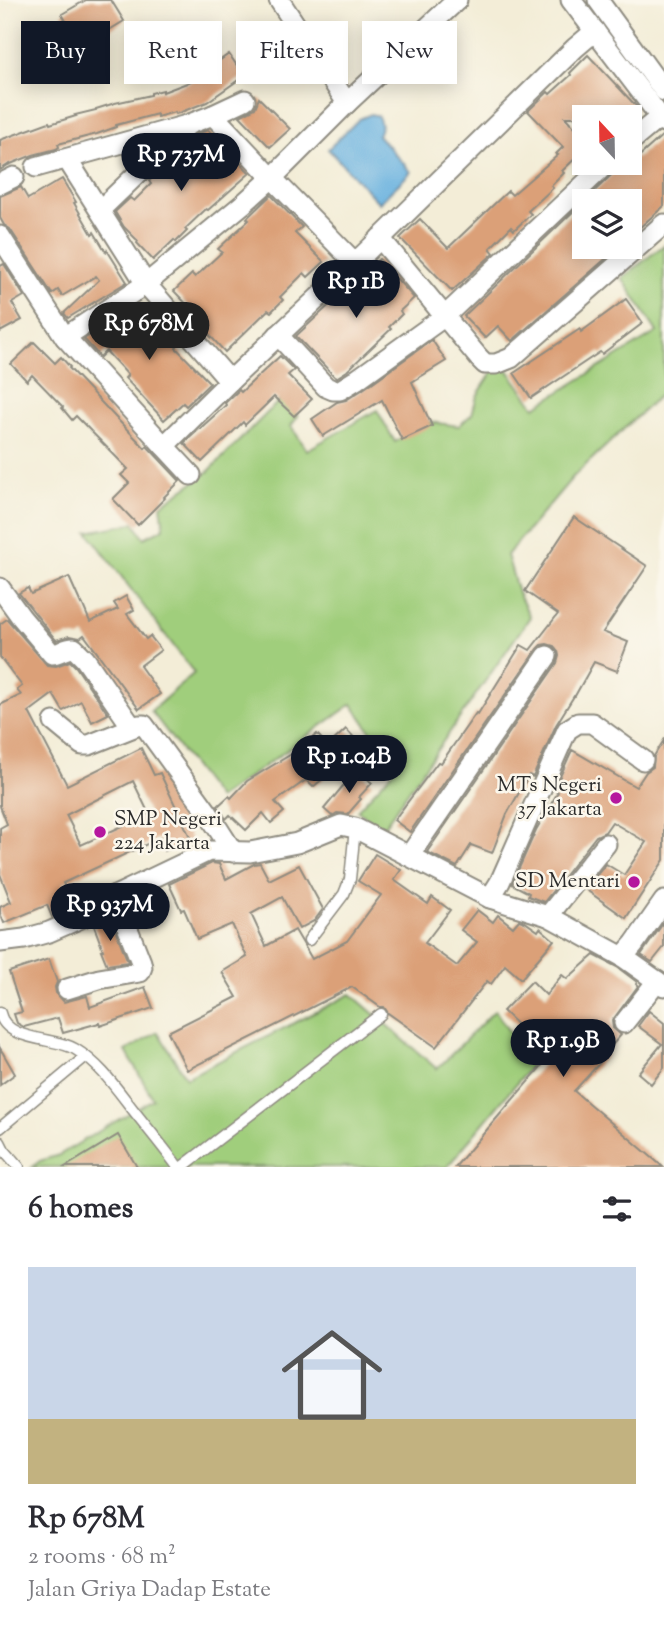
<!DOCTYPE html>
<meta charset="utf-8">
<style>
:root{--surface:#fff;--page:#f2f2f3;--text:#2b2b33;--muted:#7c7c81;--accent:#111827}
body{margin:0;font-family:"Sorts Mill Goudy",serif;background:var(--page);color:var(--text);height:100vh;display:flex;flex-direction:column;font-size:26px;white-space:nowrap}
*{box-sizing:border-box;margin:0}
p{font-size:23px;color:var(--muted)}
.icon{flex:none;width:38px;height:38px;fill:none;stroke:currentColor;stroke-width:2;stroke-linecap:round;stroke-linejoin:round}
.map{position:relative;height:1167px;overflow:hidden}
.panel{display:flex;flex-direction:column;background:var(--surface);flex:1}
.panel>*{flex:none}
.banner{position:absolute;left:21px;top:21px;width:623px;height:63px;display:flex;gap:14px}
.needle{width:46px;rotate:338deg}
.buttons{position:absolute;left:572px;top:105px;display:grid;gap:14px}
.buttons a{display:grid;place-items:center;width:70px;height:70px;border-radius:0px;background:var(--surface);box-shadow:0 4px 18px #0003;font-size:35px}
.price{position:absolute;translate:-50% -60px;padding:0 16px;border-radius:24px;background:var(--accent);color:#fff;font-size:23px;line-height:46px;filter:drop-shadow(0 2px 4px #0008)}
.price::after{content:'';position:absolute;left:50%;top:42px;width:21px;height:16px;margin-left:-10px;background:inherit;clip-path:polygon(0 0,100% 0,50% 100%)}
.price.selected{background:#222;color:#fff}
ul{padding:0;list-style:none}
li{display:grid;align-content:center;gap:14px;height:371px;padding:0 28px}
li span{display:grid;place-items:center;height:217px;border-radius:0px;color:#555}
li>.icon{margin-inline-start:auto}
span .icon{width:126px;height:126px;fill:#fffc;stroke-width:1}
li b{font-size:30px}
h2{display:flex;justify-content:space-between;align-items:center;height:84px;padding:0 28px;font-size:30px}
.pill{padding:0 24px;border-radius:0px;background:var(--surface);box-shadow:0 4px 18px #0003;font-size:24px;line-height:63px}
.pill.selected{background:var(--accent);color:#fff}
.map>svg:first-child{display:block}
.green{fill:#a0ce7c;stroke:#667c54;stroke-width:2}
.water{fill:#67b1df;stroke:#496e85;stroke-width:2}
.building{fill:#dba078;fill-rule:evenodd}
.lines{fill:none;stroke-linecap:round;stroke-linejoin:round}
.lane-casing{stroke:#8f8c81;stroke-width:13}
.street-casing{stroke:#8f8c81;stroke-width:23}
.lane{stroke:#fff;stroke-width:10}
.street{stroke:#fff;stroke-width:19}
.poi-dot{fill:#b5179e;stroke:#fbf7ec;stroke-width:2.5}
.labels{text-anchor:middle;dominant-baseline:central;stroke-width:5;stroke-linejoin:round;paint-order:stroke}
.poi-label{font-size:21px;fill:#2b2b2b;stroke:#fbf7ec;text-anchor:end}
</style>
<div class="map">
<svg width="664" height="1167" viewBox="0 0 664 1167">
<rect width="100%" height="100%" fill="#fbf7ec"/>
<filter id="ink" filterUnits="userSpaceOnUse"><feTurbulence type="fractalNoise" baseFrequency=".0143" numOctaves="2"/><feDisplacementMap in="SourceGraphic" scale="14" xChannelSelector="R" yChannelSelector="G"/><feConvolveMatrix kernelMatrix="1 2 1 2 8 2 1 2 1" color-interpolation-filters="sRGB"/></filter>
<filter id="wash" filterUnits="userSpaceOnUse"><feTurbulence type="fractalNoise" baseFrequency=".00686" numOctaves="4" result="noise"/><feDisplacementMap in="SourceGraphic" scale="28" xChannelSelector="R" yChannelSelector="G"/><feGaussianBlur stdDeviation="1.57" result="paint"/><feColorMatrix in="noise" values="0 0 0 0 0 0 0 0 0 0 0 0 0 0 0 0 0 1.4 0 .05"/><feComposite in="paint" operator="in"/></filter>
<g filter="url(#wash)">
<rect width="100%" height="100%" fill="#f3edd7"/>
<g class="green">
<path d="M664,245V391L573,477L507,555L518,593L530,617L382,829L357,810L396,768L352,704L218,799L151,711L194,673L88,532L134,523L144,538L164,528L161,505L208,472L280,400L298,416L291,426L307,450L377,410L395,442L430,422L459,426L472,414L477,396L495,368L504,365L535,407L657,332L622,278Z"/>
<path d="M351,994L437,1069L495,1010L531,1066L447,1167H32L40,1161L59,1155L153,1099L126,1051L158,1032L186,1078Z"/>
</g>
<path class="water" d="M371,114L378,116C381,124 382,128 378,135L411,172L379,203L328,149L359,119Z"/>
<g id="blocks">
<g class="building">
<path d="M86,0H111L124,21L81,47L62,14Z"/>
<path d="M229,54L244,76L207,102L176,114L175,112L157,117V114L116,125V127L97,134L58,144L59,147L56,149L33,155L8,165L0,170V140L49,122L50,124L76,116L75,115L96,110V109L115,103L151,95V93L163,90V92L187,83L207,72L206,70Z"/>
<path d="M588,55L637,107L626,117H565L584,138V150L562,171L564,173L551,186L553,188L528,211L531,214L514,230L511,227L490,248L494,253L452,291L400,238L420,219L448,248L508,191L512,195L558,155L556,154L563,147L528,111L548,92L550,94L571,75L570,73Z"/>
<path d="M259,98L290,129L270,147L240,116L255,108Z"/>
<path d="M208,130L250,173L208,210L206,209L185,229L187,231L176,242L174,240L153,260L137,243L138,241L124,227L115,212L130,198L134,201L151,184L149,181L195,135Z"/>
<path d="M664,134V206L630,236V201H584V247H619L512,341L498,326L485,338L464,316L624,163H630V157L632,155L636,159Z"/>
<path d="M62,179L76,202L74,203L92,234L94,232L106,252L107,250L127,282L68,318L64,313L99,280L96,276L62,296L58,290L52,294L10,229L4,225L0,218V196L21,187L28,199Z"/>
<path d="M271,195L302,227L295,233L324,262L308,277L304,273L280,297L283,300L271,312L268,310L225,352L193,317L196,314L174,291L192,274L195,277L222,252L218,249L249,220L247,218Z"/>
<path d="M379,259L414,298L400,311L402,314L389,327L391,329L347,371L336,378L296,336Z"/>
<path d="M4,264L24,296L12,303L22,320L0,332V266Z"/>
<path d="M626,299L643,323L602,354L600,352L531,398L514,373L580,329L581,332Z"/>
<path d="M135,306L177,346L176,348L210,383L186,406L183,403L164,420L125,378L128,375L106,351L100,357L84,339Z"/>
<path d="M432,340L446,361L412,382L432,426L402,440L382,400L323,436L312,419L337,402L346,400L362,390Z"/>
<path d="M34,342L55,363L61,357L70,367L69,368L118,420L145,448L147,446L180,481L164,497L165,498L138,525L113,499L129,483L121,475L128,469L76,416L72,420L62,408L63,407L32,375L27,381L11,364Z"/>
<path d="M280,356L294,370L288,375L312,399L294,416L274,397L245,425L243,422L202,462L184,443L226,405L225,403L239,390L241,392Z"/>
<path d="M574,517L647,566L603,632L628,642L617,671L594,662L575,696H574L556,725L533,777L529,775L507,814L492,853L471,845L457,867L427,852L557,663L559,656L558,651L554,646L547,644L541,645L537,649L410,832L394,820L438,762L441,763L476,713L478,714L521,645L530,650L558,614L525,591Z"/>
<path d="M69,577L81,604L82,603L90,622L118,609L114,603L126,596L134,610L127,614L146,639L150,636L161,650L140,666L160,694L139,709L84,635L80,638L69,636L56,640L19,593L28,588L31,594Z"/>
<path d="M7,619L47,665L56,666L70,661L76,667L108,714L92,722L81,701L63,711L53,694L29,712L67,785L141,748L154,775L160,773L191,839L165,851L160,838L63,883L74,906L52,917L47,905L4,923L0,913V907L11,902L0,874V828L7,824L0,806V705L21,695L17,690L22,686L0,657V624ZM133,781L149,814L81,845L66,815Z"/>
<path d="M346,729L360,744L345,758L347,759L313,787L306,780L275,802L284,812L271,823L263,813L246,830L230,815L226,819L218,806L229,796L231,798L247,781L298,750L317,734L328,746Z"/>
<path d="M664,740V860L626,918L585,889L606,864L624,875L646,842L612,822L605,832L596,836L544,902L528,896L529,893L512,884L536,830L558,792L554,790L572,750L636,787L646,772L653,767L654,756Z"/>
<path d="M357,769L372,783L359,797L361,799L348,814L337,813L332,816L324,809Z"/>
<path d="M375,854L401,870L394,880L428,904L432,897L450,910L425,943L457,966L477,942L461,930L477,910L493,922L498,915L513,927L519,920L525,922L538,931L540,928L554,940L521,979L505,965L491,984L487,981L436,1047L388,1013L384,1007H380L352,987L187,1070L168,1032L237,997L222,972L247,957L232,924L197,939L184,909L181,910L169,884L212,863L219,864L226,879L254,864L260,863L269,880L299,865L323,909L314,921L299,929L282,897L251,914L266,946L295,930L312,959L347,941L381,895L358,881Z"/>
<path d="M111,919L128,962L107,965L101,950H103L94,926Z"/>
<path d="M664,922V947L652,962L641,955Z"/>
<path d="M594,955L617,967L637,982L636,984L638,986L612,1021L613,1028L621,1035L605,1053L607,1055L574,1091L663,1167H455L544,1063L523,1041L528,1035L503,1011L532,981L546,995L562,975L567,979Z"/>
<path d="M49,959L57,982L55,987L56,993L64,1002L87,996L90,1007L145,987L153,1008L100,1026L99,1023L63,1033L58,1018L24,1027L17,1023L14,1014L22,1012L9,972Z"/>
<path d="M649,1011L664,1023V1068L651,1084L638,1073L662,1044L638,1026Z"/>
<path d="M0,1048L15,1074L0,1085Z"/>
<path d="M118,1135L137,1167H65Z"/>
</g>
</g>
</g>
<g filter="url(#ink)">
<use href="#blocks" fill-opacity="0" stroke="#8f8c81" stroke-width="2"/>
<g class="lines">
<defs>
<g id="lane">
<path d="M309,940L344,894L350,879L355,828"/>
<path d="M0,1013C6,1042 55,1037 75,1049C100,1064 116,1088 134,1111C149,1130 164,1148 178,1167"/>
<path d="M0,1128L85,1057"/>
<path d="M0,1142L4,1150L19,1167"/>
<path d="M182,1167L381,1014"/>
</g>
<g id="street">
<path d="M279,0L347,103L457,0"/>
<path d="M571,0L664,122"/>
<path d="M598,0L664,91"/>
<path d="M213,115L245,100"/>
<path d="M630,142L660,117"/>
<path d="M67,159L146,284L230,381"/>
<path d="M36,167L187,125L213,115L272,178L355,263"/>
<path d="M0,184L14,177"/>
<path d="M100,210L185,128"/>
<path d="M0,236L65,337L146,284L243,204L272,178L347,103"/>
<path d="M380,238L479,358L485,364H496L511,358L664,224"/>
<path d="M278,335L326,387L333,390H340L356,380L445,316L607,163"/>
<path d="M65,337L164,446L230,381L355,263L575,48L595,31"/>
<path d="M164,446L191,475"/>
<path d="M0,588L21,617L52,654C60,654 64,648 74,648L85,659L132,727"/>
<path d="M54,722L82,745H89L139,725H144L206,810L233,852"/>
<path d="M409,856L547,656"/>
<path d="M490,898L500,882L567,730L578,723H592L643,760"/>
<path d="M548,916L606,844"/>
<path d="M0,942L24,939L49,932L81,918L115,896L209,851L250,852L297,843L341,825L355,828L490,898L548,916L623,957L664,986"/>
<path d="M623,957L634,944L664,901"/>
<path d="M67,989L99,979L140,972L142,967L141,962L115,896"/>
<path d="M624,1023L657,981"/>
</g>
</defs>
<use href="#lane" class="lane-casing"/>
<use href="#street" class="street-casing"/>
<use href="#lane" class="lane"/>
<use href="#street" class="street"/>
</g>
</g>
<g class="poi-dot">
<circle cx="616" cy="798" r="7"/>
<circle cx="100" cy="832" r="7"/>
<circle cx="634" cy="882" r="7"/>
</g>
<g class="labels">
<g class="poi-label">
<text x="602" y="786">MTs Negeri<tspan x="602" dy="24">37 Jakarta</tspan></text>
<text x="114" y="820" text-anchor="start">SMP Negeri<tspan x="114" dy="24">224 Jakarta</tspan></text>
<text x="620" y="882">SD Mentari</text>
</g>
</g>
</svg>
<div class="buttons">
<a><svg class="needle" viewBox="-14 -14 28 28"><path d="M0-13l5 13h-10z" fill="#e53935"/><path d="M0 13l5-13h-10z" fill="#7c7c81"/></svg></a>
<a><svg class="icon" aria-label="layers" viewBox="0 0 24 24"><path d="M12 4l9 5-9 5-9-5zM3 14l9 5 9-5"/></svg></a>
</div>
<b class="price" style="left:181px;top:193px">Rp 737M</b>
<b class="price" style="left:356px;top:320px">Rp 1B</b>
<b class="price selected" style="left:149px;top:362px">Rp 678M</b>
<b class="price" style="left:349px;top:795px">Rp 1.04B</b>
<b class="price" style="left:110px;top:943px">Rp 937M</b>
<b class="price" style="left:563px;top:1079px">Rp 1.9B</b>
<div class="banner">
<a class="pill selected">Buy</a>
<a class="pill">Rent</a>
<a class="pill">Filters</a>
<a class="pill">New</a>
</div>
</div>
<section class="panel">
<h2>6 homes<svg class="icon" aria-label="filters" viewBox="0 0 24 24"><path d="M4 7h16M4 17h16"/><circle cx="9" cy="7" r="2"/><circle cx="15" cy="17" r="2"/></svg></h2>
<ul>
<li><span style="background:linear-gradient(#c9d6e8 70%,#c2b280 0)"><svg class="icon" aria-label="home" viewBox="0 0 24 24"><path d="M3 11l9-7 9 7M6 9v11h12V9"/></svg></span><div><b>Rp 678M</b><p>2 rooms · 68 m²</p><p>Jalan Griya Dadap Estate</p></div></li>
</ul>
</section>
